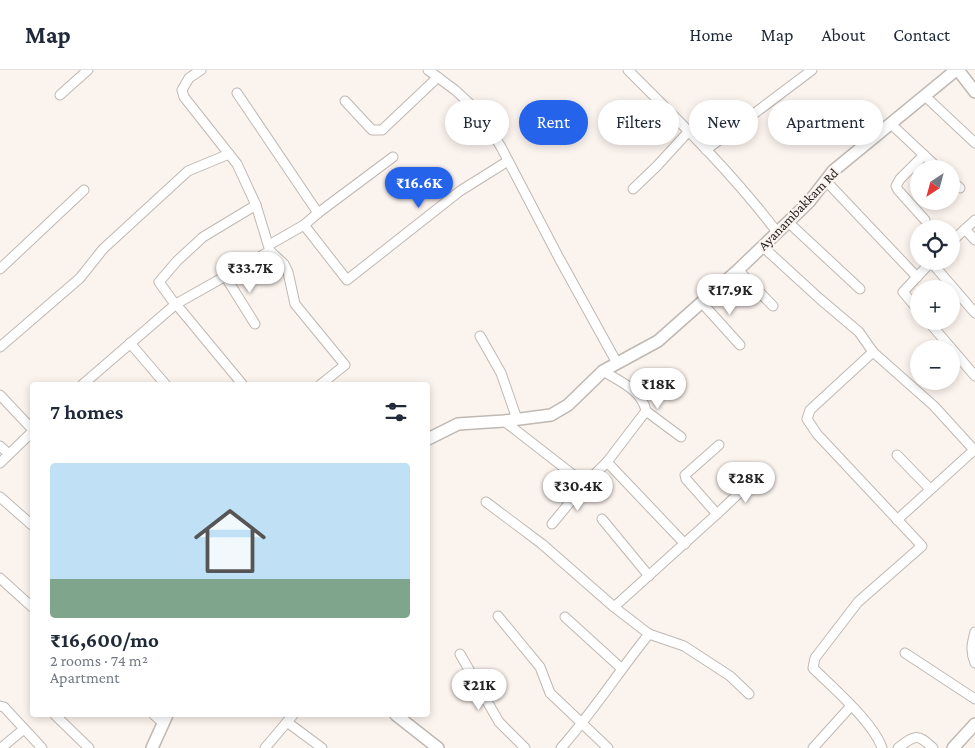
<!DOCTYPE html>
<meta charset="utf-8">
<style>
:root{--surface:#fff;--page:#f2f2f3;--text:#1f2937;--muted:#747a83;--line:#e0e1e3;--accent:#2563eb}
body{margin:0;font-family:"Crimson Pro",serif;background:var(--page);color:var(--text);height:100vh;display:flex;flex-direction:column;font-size:19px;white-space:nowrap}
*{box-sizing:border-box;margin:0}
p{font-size:16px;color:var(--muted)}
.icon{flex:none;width:28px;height:28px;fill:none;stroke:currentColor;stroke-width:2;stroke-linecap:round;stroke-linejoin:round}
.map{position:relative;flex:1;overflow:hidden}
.drawer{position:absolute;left:30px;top:312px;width:400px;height:335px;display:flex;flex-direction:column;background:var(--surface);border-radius:5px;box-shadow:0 2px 8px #0003}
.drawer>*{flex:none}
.guide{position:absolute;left:445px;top:30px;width:455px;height:45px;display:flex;gap:10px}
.needle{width:32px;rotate:216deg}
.buttons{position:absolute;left:910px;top:90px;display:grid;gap:10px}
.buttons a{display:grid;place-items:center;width:50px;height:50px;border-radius:50%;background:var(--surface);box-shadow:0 2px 8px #0003;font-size:25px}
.price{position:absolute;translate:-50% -42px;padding:0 11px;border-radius:18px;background:#fff;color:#222;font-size:16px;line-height:32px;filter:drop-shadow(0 1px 2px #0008)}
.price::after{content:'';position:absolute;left:50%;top:30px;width:15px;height:11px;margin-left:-8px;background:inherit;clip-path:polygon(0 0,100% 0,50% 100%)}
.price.on{background:var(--accent);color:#fff}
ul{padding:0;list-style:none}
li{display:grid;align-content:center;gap:10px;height:265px;padding:0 20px}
li span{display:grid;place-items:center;height:155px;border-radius:5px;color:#555}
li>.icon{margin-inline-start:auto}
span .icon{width:90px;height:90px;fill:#fffc;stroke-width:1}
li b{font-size:21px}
h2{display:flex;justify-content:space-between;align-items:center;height:60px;padding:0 20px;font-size:21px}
.tag{padding:0 18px;border-radius:22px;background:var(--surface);box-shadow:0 2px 8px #0003;font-size:18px;line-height:45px}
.tag.on{background:var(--accent);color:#fff}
header{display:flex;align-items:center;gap:30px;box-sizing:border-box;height:70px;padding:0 25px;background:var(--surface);border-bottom:1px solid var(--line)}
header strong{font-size:24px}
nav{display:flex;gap:28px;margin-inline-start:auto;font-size:18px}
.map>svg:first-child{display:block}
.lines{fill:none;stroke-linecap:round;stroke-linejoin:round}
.minor-casing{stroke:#bfb8b3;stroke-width:11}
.tertiary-casing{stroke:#bfb8b3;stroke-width:14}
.minor{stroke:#fff;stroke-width:9}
.tertiary{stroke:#fff;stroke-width:11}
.labels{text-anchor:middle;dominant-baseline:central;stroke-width:4.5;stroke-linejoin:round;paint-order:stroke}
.street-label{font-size:14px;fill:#272423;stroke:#fbf3ee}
</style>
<header>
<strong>Map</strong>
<nav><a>Home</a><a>Map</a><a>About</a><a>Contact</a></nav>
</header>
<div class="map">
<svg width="975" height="678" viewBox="0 0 975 678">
<rect width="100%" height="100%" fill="#fbf3ee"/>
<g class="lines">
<defs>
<g id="minor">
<path d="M201,0L189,8L182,20L184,27L237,94L256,135L270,181L176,234L243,315"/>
<path d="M428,0L455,20L480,43L501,77L559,188L617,293"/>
<path d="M628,0C680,52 733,104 777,162"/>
<path d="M237,23L318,143L304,155L269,175"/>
<path d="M60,25L88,0"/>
<path d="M925,26L975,73"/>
<path d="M345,31L372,60H382L438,7"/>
<path d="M891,54L939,99"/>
<path d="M706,80L812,0"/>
<path d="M924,85L900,109L896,116L898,120L925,150"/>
<path d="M951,110L960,118"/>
<path d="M826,111L917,207"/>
<path d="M633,119L657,96L689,61"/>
<path d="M318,143L393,87"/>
<path d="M788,152L860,219"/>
<path d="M304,155L347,210L460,121L508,91"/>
<path d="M965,159L975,170"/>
<path d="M951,172L975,150"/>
<path d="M762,176L820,229L859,262L873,282L810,340L807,349L817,364L922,476L858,532L815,588L813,598C833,618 874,653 882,678"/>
<path d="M270,181L284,194L288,202L295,234L345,295L320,315"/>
<path d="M932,191L931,192L975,243"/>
<path d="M0,199L84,120"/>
<path d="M738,200L773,236"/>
<path d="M225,206L255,254"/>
<path d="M702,233L740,275"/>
<path d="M919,241L903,222L931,192"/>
<path d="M928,251L975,306"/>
<path d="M480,266L501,303L517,349"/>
<path d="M130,273L166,315"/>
<path d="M0,277L80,208L103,179L188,101L229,84"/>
<path d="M873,282L934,336L975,381"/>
<path d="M603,301C619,311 642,320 646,341L607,392"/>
<path d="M82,315L176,234L172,230L159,212L177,191L203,167L256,135"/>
<path d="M0,325L32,359"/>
<path d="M646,341L681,367"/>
<path d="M504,351L585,414"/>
<path d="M0,376L9,384"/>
<path d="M897,385L930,419"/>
<path d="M0,393L32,362"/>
<path d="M0,427L32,455"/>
<path d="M486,432L542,474L614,537L649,564L684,576L730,606L749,624"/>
<path d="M717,444L757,406"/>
<path d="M602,449L649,506"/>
<path d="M897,450L974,380"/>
<path d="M552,454L585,414L607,392L685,474"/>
<path d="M0,508L32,537"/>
<path d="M614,537L717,444L686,409L685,405L719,375"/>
<path d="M498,546L540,597L550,623L608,678"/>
<path d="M565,547L621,598"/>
<path d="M975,562C972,573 970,581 975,593"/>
<path d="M905,583L975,629"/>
<path d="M460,584L499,652L525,678"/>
<path d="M0,636L4,637L42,678"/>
<path d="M55,645L89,678"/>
<path d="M154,645L163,653"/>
<path d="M293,645L287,652L322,678"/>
<path d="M1,678L24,659"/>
<path d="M265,678L287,652"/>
<path d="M561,678C593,642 619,601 649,564"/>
<path d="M813,678L851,636"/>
<path d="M898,678C915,665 917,663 933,678"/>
</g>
<g id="tertiary">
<path d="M958,0L975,22"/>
<path d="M428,369L458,354L504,351L551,345L568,335L603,301L658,271L738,200L809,132L833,101L956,0"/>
<path d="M396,645L438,678"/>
<path d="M152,678L167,645"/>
<path d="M953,678L975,654"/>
</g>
</defs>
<use href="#minor" class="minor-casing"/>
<use href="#tertiary" class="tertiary-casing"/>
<use href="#minor" class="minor"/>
<use href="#tertiary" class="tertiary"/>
</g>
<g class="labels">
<g class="street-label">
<text transform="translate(798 139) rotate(-46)">Ayanambakkam Rd</text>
</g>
</g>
</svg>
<div class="buttons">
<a><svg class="needle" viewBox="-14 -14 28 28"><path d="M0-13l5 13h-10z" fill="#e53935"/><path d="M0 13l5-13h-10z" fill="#747a83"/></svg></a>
<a><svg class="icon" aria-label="locate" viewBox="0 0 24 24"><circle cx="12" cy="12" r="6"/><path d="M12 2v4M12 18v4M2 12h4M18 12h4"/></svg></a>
<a>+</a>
<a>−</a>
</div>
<b class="price on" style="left:419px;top:139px">₹16.6K</b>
<b class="price" style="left:250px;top:224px">₹33.7K</b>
<b class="price" style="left:730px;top:246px">₹17.9K</b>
<b class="price" style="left:658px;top:340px">₹18K</b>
<b class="price" style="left:746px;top:434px">₹28K</b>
<b class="price" style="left:578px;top:442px">₹30.4K</b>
<b class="price" style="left:479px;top:641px">₹21K</b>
<div class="guide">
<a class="tag">Buy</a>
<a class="tag on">Rent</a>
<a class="tag">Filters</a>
<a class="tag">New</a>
<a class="tag">Apartment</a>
</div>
<section class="drawer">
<h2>7 homes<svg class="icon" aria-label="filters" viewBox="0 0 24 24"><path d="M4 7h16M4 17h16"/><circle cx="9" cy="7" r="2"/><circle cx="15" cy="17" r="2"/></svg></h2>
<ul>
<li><span style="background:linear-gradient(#bfe0f5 75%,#7fa58c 0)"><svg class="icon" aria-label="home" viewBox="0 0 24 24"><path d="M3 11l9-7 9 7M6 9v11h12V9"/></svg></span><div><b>₹16,600/mo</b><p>2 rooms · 74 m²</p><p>Apartment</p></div></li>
</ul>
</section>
</div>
